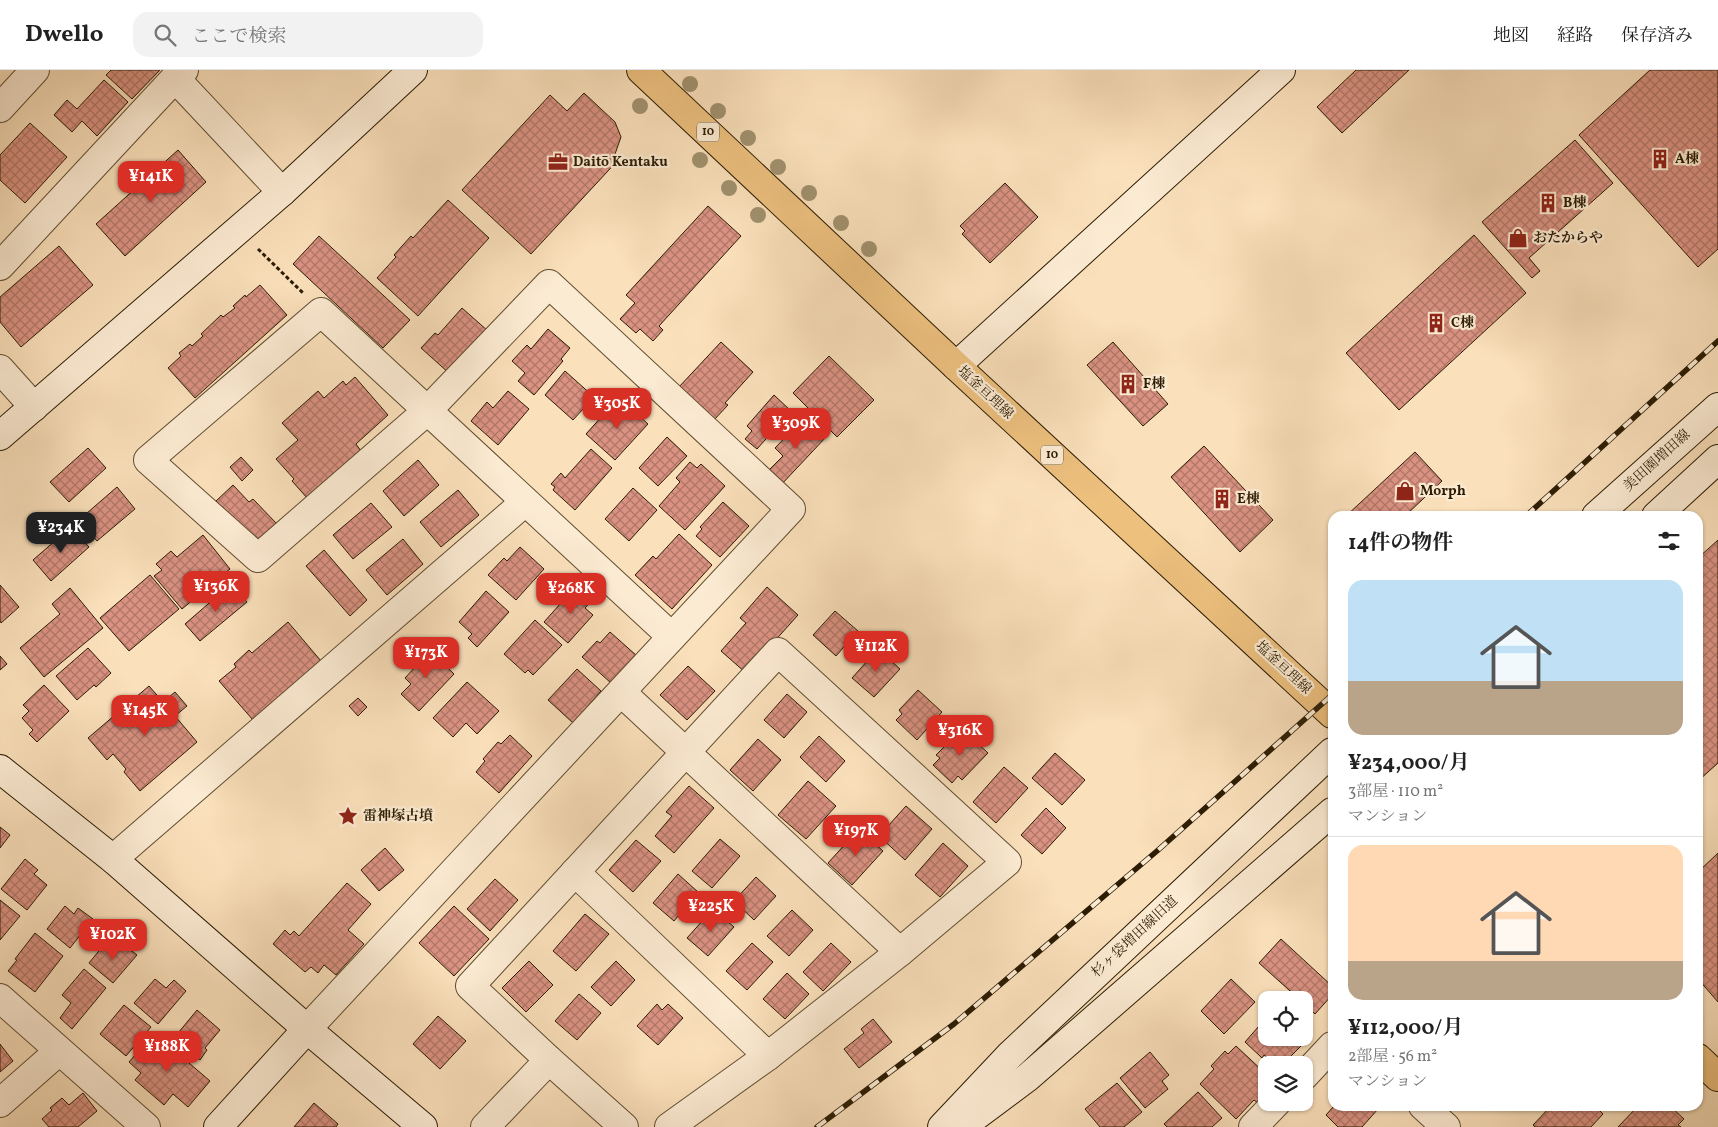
<!DOCTYPE html>
<html lang="ja">
<meta charset="utf-8">
<style>
:root{--surface:#fff;--page:#f2f2f2;--text:#222;--muted:#767676;--line:#e0e0e0;--accent:#d93025}
body{margin:0;font-family:Vollkorn,"Noto Serif JP",serif;background:var(--page);color:var(--text);height:100vh;display:flex;flex-direction:column;font-size:19px;white-space:nowrap}
*{box-sizing:border-box;margin:0}
p{font-size:16px;color:var(--muted)}
.icon{flex:none;width:28px;height:28px;fill:none;stroke:currentColor;stroke-width:2;stroke-linecap:round;stroke-linejoin:round}
.map{position:relative;flex:1;overflow:hidden}
.panel{position:absolute;left:1328px;top:441px;width:375px;height:600px;display:flex;flex-direction:column;background:var(--surface);border-radius:15px;box-shadow:0 1px 4px #0004}
.panel>*{flex:none}
.controls{position:absolute;left:1258px;top:921px;display:grid;gap:10px}
.controls a{display:grid;place-items:center;width:55px;height:55px;border-radius:10px;background:var(--surface);box-shadow:0 1px 4px #0004;font-size:25px}
.price{position:absolute;translate:-50% -42px;padding:0 11px;border-radius:10px;background:var(--accent);color:#fff;font-size:16px;line-height:32px;filter:drop-shadow(0 1px 2px #0008)}
.price::after{content:'';position:absolute;left:50%;top:30px;width:15px;height:11px;margin-left:-8px;background:inherit;clip-path:polygon(0 0,100% 0,50% 100%)}
.price.current{background:#222;color:#fff}
ul{padding:0;list-style:none}
li{display:grid;align-content:center;gap:10px;height:265px;padding:0 20px}
li+li{border-top:1px solid var(--line)}
li span{display:grid;place-items:center;height:155px;border-radius:15px;color:#555}
li>.icon{margin-inline-start:auto}
span .icon{width:90px;height:90px;fill:#fffc;stroke-width:1}
li b{font-size:21px}
h2{display:flex;justify-content:space-between;align-items:center;height:60px;padding:0 20px;font-size:21px}
header{display:flex;align-items:center;gap:30px;box-sizing:border-box;height:70px;padding:0 25px;background:var(--surface);border-bottom:1px solid var(--line)}
header strong{font-size:24px}
nav{display:flex;gap:28px;margin-inline-start:auto;font-size:18px}
.search{width:350px;height:45px;background:var(--page);display:flex;align-items:center;gap:12px;box-sizing:border-box;padding:0 18px;border-radius:15px;color:var(--muted);font-size:19px}
.map>svg:first-child{display:block}
.building{fill:url(#building-cross-hatch);stroke:#2c1c03}
.lines{fill:none;stroke-linecap:round;stroke-linejoin:round}
.street-casing{stroke:#604d31;stroke-width:30}
.secondary-casing{stroke:#2c1c03;stroke-width:30}
.primary-casing{stroke:#2c1c03;stroke-width:30}
.path{stroke:#2c1c03;stroke-width:3;stroke-dasharray:4 2.5;stroke-linecap:butt}
.street{stroke:#fcebd3;stroke-width:28}
.secondary{stroke:#fcebd3;stroke-width:28}
.primary{stroke:#edc07e;stroke-width:28}
.rail-casing{stroke:#2c1c03;stroke-width:5.5}
.rail{stroke:#fcebd3;stroke-width:4;stroke-dasharray:11;stroke-linecap:butt}
.tree{fill:#a0906d}
.labels{text-anchor:middle;dominant-baseline:central;stroke-width:4.5;stroke-linejoin:round;paint-order:stroke}
.shield{fill:#fcebd3;stroke:#6a5a41;stroke-width:1}
.shield-label{font-size:12px;font-weight:bold;fill:#2c1c03}
.poi-label{font-size:14px;font-weight:bold;fill:#2c1c03;stroke:#fcebd3;text-anchor:start}
.street-label{font-size:14px;fill:#2c1c03;stroke:#fcebd3}
</style>
<header>
<strong>Dwello</strong>
<div class="search"><svg class="icon" aria-label="search" viewBox="0 0 24 24"><circle cx="10" cy="10" r="6"/><path d="M15 15l6 6"/></svg>ここで検索</div>
<nav><a>地図</a><a>経路</a><a>保存済み</a></nav>
</header>
<div class="map">
<svg width="1718" height="1057" viewBox="0 0 1718 1057">
<defs>
<pattern id="building-cross-hatch" width="8" height="8" patternUnits="userSpaceOnUse" patternTransform="scale(1.25)"><rect width="8" height="8" fill="#da9282"/><path d="M0 0l8 8M0 8l8-8" fill="none" stroke="#b17668"/></pattern>
</defs>
<rect width="100%" height="100%" fill="#fae0bb"/>
<filter id="stains"><feTurbulence type="fractalNoise" baseFrequency=".004" numOctaves="4"/><feColorMatrix values="0 0 0 0 .2 0 0 0 0 .09 0 0 0 0 .02 0 0 0 .5 -.17"/></filter>
<radialGradient id="worn" r=".72"><stop offset=".6" stop-color="#630" stop-opacity="0"/><stop offset="1" stop-color="#630" stop-opacity=".3"/></radialGradient>
<g class="building">
<path d="M111,0H160L132,29L106,5Z"/>
<path d="M1356,0H1409L1342,63L1317,37Z"/>
<path d="M1650,0H1718V179L1698,197L1579,65Z"/>
<path d="M104,10L128,32L97,66L82,51L72,62L54,45L67,30L77,39Z"/>
<path d="M584,23L615,52L621,67L615,84L620,88L531,184L462,120L550,25L567,41Z"/>
<path d="M30,53L67,87L25,133L0,110V85Z"/>
<path d="M1575,70L1613,113L1529,188L1540,201L1532,208L1482,152Z"/>
<path d="M178,80L206,112L125,186L96,154Z"/>
<path d="M1005,113L1038,147L990,193L962,164L965,161L960,156Z"/>
<path d="M448,130L489,168L418,246L377,208L396,187L394,185L411,166L413,168Z"/>
<path d="M708,136L741,166L659,256L663,260L653,271L640,259L636,263L620,249L635,233L626,225Z"/>
<path d="M1474,165L1526,223L1399,340L1346,283Z"/>
<path d="M319,166L410,250L383,278L293,194Z"/>
<path d="M59,176L93,215L21,277L0,252V227Z"/>
<path d="M260,215L287,245L195,328L168,298L181,286L179,283L190,274L192,276L203,266L201,264L221,245L223,247L235,238L233,236L245,225L246,227Z"/>
<path d="M462,238L488,261L450,304L421,278L435,263L438,265Z"/>
<path d="M548,259L570,278L561,289L563,291L534,325L518,311L525,303L512,291L527,275L531,279Z"/>
<path d="M721,272L753,302L725,333L728,335L713,351L678,318Z"/>
<path d="M1113,272L1168,334L1143,356L1087,295Z"/>
<path d="M829,286L874,330L837,367L793,323Z"/>
<path d="M565,301L594,327L573,350L545,325Z"/>
<path d="M355,307L388,345L356,374L361,381L308,429L292,411L294,409L276,389L298,370L282,353L318,321L324,328L343,311L346,315Z"/>
<path d="M508,321L529,339L498,375L471,351L487,332L493,338Z"/>
<path d="M774,325L791,341L757,379L745,369L752,361L747,356Z"/>
<path d="M621,330L648,354L615,390L586,364L604,344L607,346Z"/>
<path d="M809,350L827,366L780,416L766,403L783,386L775,378L800,352L804,356Z"/>
<path d="M667,367L687,386L658,416L639,398Z"/>
<path d="M1204,376L1273,450L1240,482L1171,407Z"/>
<path d="M88,378L106,398L69,432L50,412Z"/>
<path d="M591,379L612,398L575,440L553,420L555,417L551,414L561,403L565,408Z"/>
<path d="M1415,382L1442,411L1405,446H1346Z"/>
<path d="M241,387L253,400L242,411L230,397Z"/>
<path d="M418,390L439,415L404,446L383,421Z"/>
<path d="M690,392L697,398L701,394L725,416L685,460L659,436L680,412L676,408Z"/>
<path d="M233,415L249,432L253,429L277,454L260,470H245L232,449L216,431Z"/>
<path d="M117,417L135,439L97,471L79,450Z"/>
<path d="M633,418L657,440L629,471L605,449Z"/>
<path d="M458,420L479,445L441,477L420,452Z"/>
<path d="M723,432L749,456L720,487L696,466L702,459L700,457Z"/>
<path d="M371,433L392,457L353,489L333,465Z"/>
<path d="M71,457L89,477L51,511L33,490Z"/>
<path d="M679,464L712,495L672,539L635,505L653,486L656,489Z"/>
<path d="M203,465L230,499L182,539L154,506L162,500L156,494L171,481L177,487Z"/>
<path d="M403,469L423,494L387,525L366,500Z"/>
<path d="M1718,470V693L1698,711V488Z"/>
<path d="M520,477L544,499L516,530L488,505L504,488L507,491Z"/>
<path d="M324,480L367,530L350,546L306,496Z"/>
<path d="M150,505L179,539L129,581L100,548Z"/>
<path d="M231,514L247,532L200,571L185,554Z"/>
<path d="M0,515L19,537L1,553L0,551Z"/>
<path d="M577,515L593,529L585,538L593,545L568,573L544,552Z"/>
<path d="M767,517L798,545L746,603L721,581L746,553L740,548Z"/>
<path d="M70,518L103,558L44,607L20,578L60,544L52,534Z"/>
<path d="M486,521L509,542L477,577L468,568L472,564L459,552Z"/>
<path d="M835,541L858,561L836,586L813,565Z"/>
<path d="M535,550L562,575L533,605L528,600L525,603L504,584Z"/>
<path d="M288,552L321,591L253,650L219,611L236,597L234,594L249,580L252,583Z"/>
<path d="M610,562L637,586L611,613L582,587L597,571L600,573Z"/>
<path d="M426,577L454,604L419,641L401,624L411,614L405,608L416,596L412,592Z"/>
<path d="M88,578L111,603L96,617L94,615L77,630L56,606Z"/>
<path d="M878,579L900,599L874,627L852,608Z"/>
<path d="M0,586L7,594L0,600Z"/>
<path d="M688,596L715,621L687,650L660,625Z"/>
<path d="M577,599L601,621L573,653L548,630Z"/>
<path d="M467,612L499,641L477,664L466,653L453,667L433,648Z"/>
<path d="M44,615L69,641L37,672L29,664L33,660L22,648L29,641L23,635Z"/>
<path d="M149,616L163,632L175,622L187,636L175,646L197,672L140,721L124,702L126,699L113,684L107,690L88,668Z"/>
<path d="M918,620L942,642L917,670L896,650L902,644L899,640Z"/>
<path d="M787,624L807,642L784,668L764,650Z"/>
<path d="M358,628L367,637L358,646L349,636Z"/>
<path d="M962,659L988,683L962,710L958,706L952,713L933,695L940,688L936,685Z"/>
<path d="M510,665L532,686L499,723L476,702L485,691L483,689L498,672L501,674Z"/>
<path d="M819,666L845,691L826,712L800,687Z"/>
<path d="M758,669L781,690L753,721L730,700Z"/>
<path d="M1055,683L1085,710L1062,735L1032,708Z"/>
<path d="M1004,697L1028,718L996,753L973,732Z"/>
<path d="M808,711L836,736L806,769L778,745Z"/>
<path d="M689,716L714,738L674,783L655,766L672,746L666,742Z"/>
<path d="M906,736L932,759L905,790L879,766Z"/>
<path d="M1046,738L1066,758L1042,784L1021,765Z"/>
<path d="M0,757L10,765L0,778Z"/>
<path d="M859,759L883,781L852,815L828,793Z"/>
<path d="M720,769L740,786L712,818L692,801Z"/>
<path d="M636,770L661,791L633,822L609,800Z"/>
<path d="M943,773L968,796L940,827L915,805Z"/>
<path d="M385,778L404,800L379,821L361,800Z"/>
<path d="M1718,783V932L1698,909V802Z"/>
<path d="M25,789L38,800L34,804L47,815L27,840L1,819Z"/>
<path d="M678,804L698,822L674,851L653,833Z"/>
<path d="M756,807L776,826L754,850L734,831Z"/>
<path d="M495,809L518,830L490,861L467,839Z"/>
<path d="M347,813L371,834L348,860L364,874L336,905L324,895L318,903L311,897L305,902L273,874L285,860L290,865L294,861L299,866Z"/>
<path d="M0,830L20,846L0,870Z"/>
<path d="M65,836L74,844L78,838L93,849L70,878L47,859Z"/>
<path d="M454,836L489,869L454,906L419,873Z"/>
<path d="M713,839L734,857L708,886L687,868Z"/>
<path d="M792,840L813,860L789,886L767,866Z"/>
<path d="M585,844L609,864L576,901L553,881Z"/>
<path d="M35,863L63,886L35,922L8,901L17,890L15,889Z"/>
<path d="M1281,869L1332,916V925L1315,944L1304,933V930H1300L1259,893Z"/>
<path d="M107,871L118,880L123,874L137,885L113,913L89,893Z"/>
<path d="M752,873L773,892L747,920L726,901Z"/>
<path d="M831,873L851,892L823,921L803,902Z"/>
<path d="M529,891L553,915L526,942L502,918Z"/>
<path d="M616,891L635,910L611,936L591,917Z"/>
<path d="M84,899L106,918L72,959L60,948L71,933L62,925Z"/>
<path d="M787,903L809,924L785,949L763,929Z"/>
<path d="M155,909L166,918L174,910L186,921L158,954L134,933Z"/>
<path d="M1231,909L1255,932L1224,964L1201,941Z"/>
<path d="M579,924L601,943L577,970L555,951Z"/>
<path d="M657,934L662,940L668,934L683,948L658,975L637,956Z"/>
<path d="M124,935L151,957L126,986L100,964Z"/>
<path d="M197,940L220,960L205,978L207,980L200,990L174,968Z"/>
<path d="M438,946L466,971L440,999L413,974Z"/>
<path d="M1266,948V968H1294L1302,975L1291,986L1295,989L1290,995H1275L1264,985L1262,988L1245,972Z"/>
<path d="M873,949L892,972L859,998L844,979L864,963L861,959Z"/>
<path d="M154,963L210,1011L188,1037L173,1024L164,1035L135,1010L141,1003L129,992Z"/>
<path d="M0,974L13,991L0,1002Z"/>
<path d="M1236,976L1266,1004V1024L1258,1033L1254,1030L1236,1049L1200,1014L1214,999L1211,996L1225,981L1228,984Z"/>
<path d="M1150,982L1169,1005L1162,1011L1168,1019L1145,1038L1120,1008Z"/>
<path d="M1117,1013L1142,1042L1124,1057H1100L1085,1039Z"/>
<path d="M1198,1022L1222,1048L1212,1057H1167L1164,1054Z"/>
<path d="M83,1023L97,1041L78,1057H49L42,1049L52,1040L50,1038L62,1028L69,1035Z"/>
<path d="M314,1033L338,1054L336,1057H294Z"/>
<path d="M1334,1036H1375L1378,1039L1362,1057H1338L1326,1045Z"/>
<path d="M1551,1036H1595L1603,1044L1591,1057H1535L1533,1055Z"/>
<path d="M1638,1036H1670L1684,1049L1678,1055L1681,1057H1618Z"/>
</g>
<g class="lines">
<defs>
<g id="street">
<path d="M184,0L175,8L282,122"/>
<path d="M0,38L35,0"/>
<path d="M0,196L175,8"/>
<path d="M0,299L34,337"/>
<path d="M621,622L900,882L768,986L669,1057"/>
<path d="M113,789L525,432"/>
<path d="M575,802L768,986"/>
<path d="M0,928L146,1057"/>
<path d="M307,959L791,439L549,214L427,341L258,488L148,390L321,242L672,567"/>
<path d="M549,990L470,916L778,582L1007,792L900,882"/>
<path d="M1304,1006L1332,976"/>
<path d="M0,1033L59,981"/>
<path d="M1423,1036L1446,1057"/>
<path d="M485,1057L549,990L624,1057"/>
<path d="M1253,1057L1277,1032"/>
</g>
<g id="secondary">
<path d="M956,296L1281,0"/>
<path d="M0,366L282,122L413,0"/>
<path d="M1596,446L1718,337"/>
<path d="M1656,446L1718,389"/>
<path d="M0,699L113,789L307,959L423,1057"/>
<path d="M218,1057L307,959"/>
<path d="M942,1057L1009,986L1332,682"/>
<path d="M961,1057L1028,1007L1332,742"/>
</g>
<g id="primary">
<path d="M641,0L956,296L1332,644"/>
<path d="M1698,988L1718,1007"/>
</g>
</defs>
<use href="#street" class="street-casing"/>
<use href="#secondary" class="secondary-casing"/>
<use href="#primary" class="primary-casing"/>
<path class="path" d="M258,179L303,223"/>
<use href="#street" class="street"/>
<use href="#secondary" class="secondary"/>
<use href="#primary" class="primary"/>
<defs>
<g id="rail">
<path d="M1526,446L1718,271"/>
<path d="M817,1057L954,954L1157,781L1332,625"/>
</g>
</defs>
<use href="#rail" class="rail-casing"/>
<use href="#rail" class="rail"/>
</g>
<g class="tree">
<circle cx="690" cy="14" r="8"/>
<circle cx="640" cy="36" r="8"/>
<circle cx="718" cy="41" r="8"/>
<circle cx="748" cy="68" r="8"/>
<circle cx="700" cy="90" r="8"/>
<circle cx="778" cy="97" r="8"/>
<circle cx="729" cy="118" r="8"/>
<circle cx="809" cy="123" r="8"/>
<circle cx="758" cy="145" r="8"/>
<circle cx="841" cy="153" r="8"/>
<circle cx="869" cy="179" r="8"/>
</g>
<defs>
<symbol id="building-bare" viewBox="-9 -9 18 18"><path d="M-4-6H4V6H1V3H-1V6H-4ZM-2.5-4.3h1.7v1.8h-1.7ZM.8-4.3h1.7v1.8H.8ZM-2.5-1h1.7V.8h-1.7ZM.8-1h1.7V.8H.8Z" fill="#8f2418" stroke="#fcebd3" stroke-width="2.5" paint-order="stroke"/></symbol>
<symbol id="office-bare" viewBox="-9 -9 18 18"><path d="M-6-3h4V-5.5h4V-3h4V5H-6ZM-1-4.5V-3h2v-1.5ZM-6 0V1H6V0Z" fill="#8f2418" stroke="#fcebd3" stroke-width="2.5" paint-order="stroke"/></symbol>
<symbol id="shop-bare" viewBox="-9 -9 18 18"><path d="M-5-2.5h2.3a2.7 3.5 0 0 1 5.4 0H5L5.5 6h-11ZM-1.5-2.5h3a1.5 2.3 0 0 0-3 0Z" fill="#8f2418" stroke="#fcebd3" stroke-width="2.5" paint-order="stroke"/></symbol>
<symbol id="sight-bare" viewBox="-9 -9 18 18"><path d="M0-6L1.8-2.2L6-1.7L2.9 1.2L3.7 5.4L0 3.3L-3.7 5.4L-2.9 1.2L-6-1.7L-1.8-2.2Z" fill="#8f2418" stroke="#fcebd3" stroke-width="2.5" paint-order="stroke"/></symbol>
</defs>
<g fill-rule="evenodd">
<use href="#building-bare" x="1646" y="75" width="28" height="28"/>
<use href="#office-bare" x="544" y="78" width="28" height="28"/>
<use href="#building-bare" x="1534" y="119" width="28" height="28"/>
<use href="#shop-bare" x="1504" y="154" width="28" height="28"/>
<use href="#building-bare" x="1422" y="239" width="28" height="28"/>
<use href="#building-bare" x="1114" y="300" width="28" height="28"/>
<use href="#shop-bare" x="1391" y="407" width="28" height="28"/>
<use href="#building-bare" x="1208" y="415" width="28" height="28"/>
<use href="#sight-bare" x="334" y="732" width="28" height="28"/>
</g>
<g class="labels">
<g class="shield">
<rect x="697" y="52.5" width="22" height="19" rx="4"/>
<rect x="1041" y="375.5" width="22" height="19" rx="4"/>
</g>
<g class="shield-label">
<text x="708" y="62">10</text>
<text x="1052" y="385">10</text>
</g>
<g class="poi-label">
<text x="1675" y="89">A棟</text>
<text x="573" y="92">Daitō Kentaku</text>
<text x="1563" y="133">B棟</text>
<text x="1533" y="168">おたからや</text>
<text x="1451" y="253">C棟</text>
<text x="1143" y="314">F棟</text>
<text x="1420" y="421">Morph</text>
<text x="1237" y="429">E棟</text>
<text x="363" y="746">雷神塚古墳</text>
</g>
<g class="street-label">
<text transform="translate(985 323) rotate(43)">塩釜亘理線</text>
<text transform="translate(1657 391) rotate(-42)">美田園増田線</text>
<text transform="translate(1283 598) rotate(43)">塩釜亘理線</text>
<text transform="translate(1135 867) rotate(-43)">杉ヶ袋増田線旧道</text>
</g>
</g>
<rect width="100%" height="100%" filter="url(#stains)"/>
<rect width="100%" height="100%" fill="url(#worn)"/>
</svg>
<div class="controls">
<a><svg class="icon" aria-label="locate" viewBox="0 0 24 24"><circle cx="12" cy="12" r="6"/><path d="M12 2v4M12 18v4M2 12h4M18 12h4"/></svg></a>
<a><svg class="icon" aria-label="layers" viewBox="0 0 24 24"><path d="M12 4l9 5-9 5-9-5zM3 14l9 5 9-5"/></svg></a>
</div>
<b class="price" style="left:151px;top:133px">¥141K</b>
<b class="price" style="left:617px;top:360px">¥305K</b>
<b class="price" style="left:796px;top:380px">¥309K</b>
<b class="price current" style="left:61px;top:484px">¥234K</b>
<b class="price" style="left:216px;top:543px">¥136K</b>
<b class="price" style="left:571px;top:545px">¥268K</b>
<b class="price" style="left:876px;top:603px">¥112K</b>
<b class="price" style="left:426px;top:609px">¥173K</b>
<b class="price" style="left:145px;top:667px">¥145K</b>
<b class="price" style="left:960px;top:687px">¥316K</b>
<b class="price" style="left:856px;top:787px">¥197K</b>
<b class="price" style="left:711px;top:863px">¥225K</b>
<b class="price" style="left:113px;top:891px">¥102K</b>
<b class="price" style="left:167px;top:1003px">¥188K</b>
<section class="panel">
<h2>14件の物件<svg class="icon" aria-label="filters" viewBox="0 0 24 24"><path d="M4 7h16M4 17h16"/><circle cx="9" cy="7" r="2"/><circle cx="15" cy="17" r="2"/></svg></h2>
<ul>
<li><span style="background:linear-gradient(#bfe0f5 65%,#b9a48a 0)"><svg class="icon" aria-label="home" viewBox="0 0 24 24"><path d="M3 11l9-7 9 7M6 9v11h12V9"/></svg></span><div><b>¥234,000/月</b><p>3部屋 · 110 m²</p><p>マンション</p></div></li>
<li><span style="background:linear-gradient(#ffd9b3 75%,#b9a48a 0)"><svg class="icon" aria-label="home" viewBox="0 0 24 24"><path d="M3 11l9-7 9 7M6 9v11h12V9"/></svg></span><div><b>¥112,000/月</b><p>2部屋 · 56 m²</p><p>マンション</p></div></li>
</ul>
</section>
</div>
